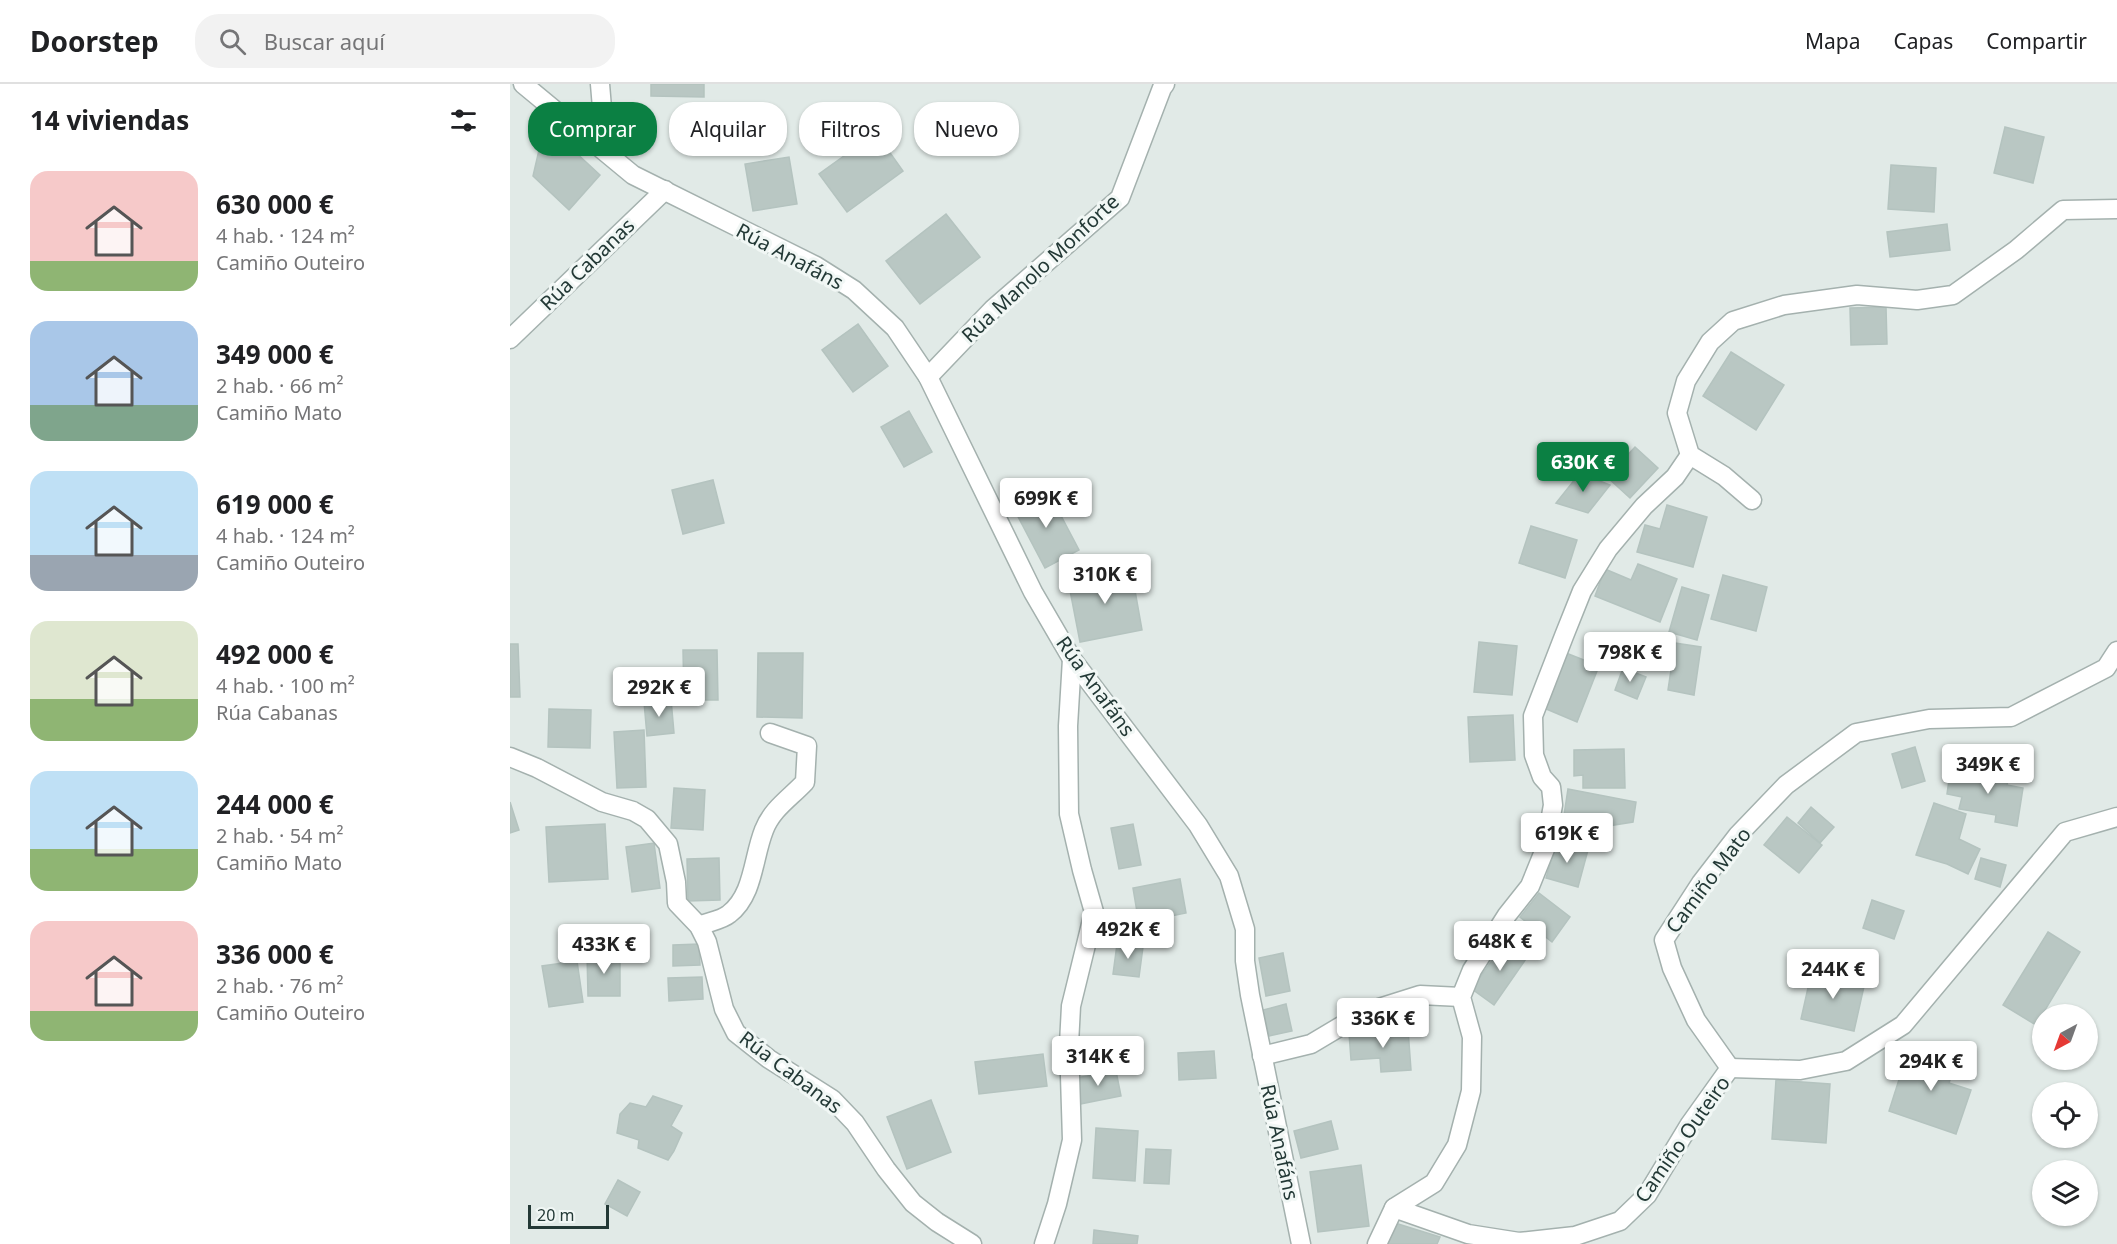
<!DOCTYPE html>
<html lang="es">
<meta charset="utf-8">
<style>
:root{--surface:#fff;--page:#f2f2f2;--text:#202124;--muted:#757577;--line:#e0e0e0;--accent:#0b8043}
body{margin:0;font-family:"Noto Sans",sans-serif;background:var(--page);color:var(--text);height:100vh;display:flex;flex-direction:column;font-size:22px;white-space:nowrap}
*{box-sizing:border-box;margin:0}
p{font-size:20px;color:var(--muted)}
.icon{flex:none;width:33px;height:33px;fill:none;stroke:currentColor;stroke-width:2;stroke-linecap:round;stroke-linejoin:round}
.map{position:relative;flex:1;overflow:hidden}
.side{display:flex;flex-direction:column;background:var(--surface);width:510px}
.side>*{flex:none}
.top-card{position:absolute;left:18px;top:18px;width:570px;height:54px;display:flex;gap:12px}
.needle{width:39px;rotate:221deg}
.controls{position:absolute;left:1522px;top:920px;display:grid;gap:12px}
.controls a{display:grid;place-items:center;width:66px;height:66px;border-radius:50%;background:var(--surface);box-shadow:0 2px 4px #0004;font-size:30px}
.scale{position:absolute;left:18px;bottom:15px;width:81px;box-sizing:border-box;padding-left:6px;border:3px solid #233936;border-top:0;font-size:16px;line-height:21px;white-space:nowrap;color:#233936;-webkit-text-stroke:4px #f1f7f5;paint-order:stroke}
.price{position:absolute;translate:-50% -51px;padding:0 14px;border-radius:6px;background:#fff;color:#222;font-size:20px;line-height:39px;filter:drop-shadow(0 2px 3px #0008)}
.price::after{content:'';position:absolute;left:50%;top:36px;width:18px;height:14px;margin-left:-9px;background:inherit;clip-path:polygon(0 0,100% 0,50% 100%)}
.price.selected{background:var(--accent);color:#fff}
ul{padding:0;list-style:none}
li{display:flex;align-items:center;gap:18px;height:150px;padding:0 30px}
li span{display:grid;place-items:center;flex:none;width:168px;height:120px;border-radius:18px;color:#555}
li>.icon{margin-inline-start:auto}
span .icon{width:72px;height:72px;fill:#fffc;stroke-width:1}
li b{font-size:26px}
h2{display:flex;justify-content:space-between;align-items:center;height:72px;padding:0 30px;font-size:26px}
.pill{padding:0 21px;border-radius:24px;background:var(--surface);box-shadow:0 2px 4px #0004;font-size:21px;line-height:54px}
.pill.selected{background:var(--accent);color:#fff}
header{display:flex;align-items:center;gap:36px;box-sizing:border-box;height:84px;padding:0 30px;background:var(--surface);border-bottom:2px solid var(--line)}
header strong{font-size:28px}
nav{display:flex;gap:33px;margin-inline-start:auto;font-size:21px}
.search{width:420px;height:54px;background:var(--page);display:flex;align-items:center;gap:15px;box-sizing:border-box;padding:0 21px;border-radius:24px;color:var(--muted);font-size:22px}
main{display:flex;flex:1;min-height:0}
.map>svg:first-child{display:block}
.building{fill:#b9c7c3;stroke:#b4c3bf;stroke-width:1.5}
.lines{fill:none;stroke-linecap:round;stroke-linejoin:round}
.minor-casing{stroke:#a4b1ae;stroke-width:21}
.minor{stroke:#fff;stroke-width:18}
.labels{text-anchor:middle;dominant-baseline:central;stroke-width:6;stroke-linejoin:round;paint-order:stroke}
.street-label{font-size:20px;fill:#233936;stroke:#f1f7f5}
</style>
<header>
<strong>Doorstep</strong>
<div class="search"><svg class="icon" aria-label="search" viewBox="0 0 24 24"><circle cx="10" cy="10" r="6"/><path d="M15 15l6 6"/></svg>Buscar aquí</div>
<nav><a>Mapa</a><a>Capas</a><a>Compartir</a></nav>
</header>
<main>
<section class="side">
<h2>14 viviendas<svg class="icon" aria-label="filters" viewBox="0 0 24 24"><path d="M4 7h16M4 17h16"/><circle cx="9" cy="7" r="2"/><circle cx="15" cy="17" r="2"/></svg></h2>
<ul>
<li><span style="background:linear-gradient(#f6c9c9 75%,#8fb573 0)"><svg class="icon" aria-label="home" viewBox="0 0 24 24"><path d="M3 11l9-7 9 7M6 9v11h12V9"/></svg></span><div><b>630 000 €</b><p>4 hab. · 124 m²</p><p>Camiño Outeiro</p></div></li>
<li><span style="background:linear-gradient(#a9c7e8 70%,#7fa58c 0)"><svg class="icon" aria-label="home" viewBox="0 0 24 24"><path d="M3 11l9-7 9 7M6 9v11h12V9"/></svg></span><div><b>349 000 €</b><p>2 hab. · 66 m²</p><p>Camiño Mato</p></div></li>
<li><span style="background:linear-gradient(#bfe0f5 70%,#9aa5b1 0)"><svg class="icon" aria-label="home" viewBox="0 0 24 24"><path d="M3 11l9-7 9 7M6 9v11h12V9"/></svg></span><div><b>619 000 €</b><p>4 hab. · 124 m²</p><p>Camiño Outeiro</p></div></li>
<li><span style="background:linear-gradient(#dfe7d0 65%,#8fb573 0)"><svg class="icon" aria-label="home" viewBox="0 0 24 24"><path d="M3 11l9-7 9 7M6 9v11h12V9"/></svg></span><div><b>492 000 €</b><p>4 hab. · 100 m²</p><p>Rúa Cabanas</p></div></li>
<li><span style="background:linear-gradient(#bfe0f5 65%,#8fb573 0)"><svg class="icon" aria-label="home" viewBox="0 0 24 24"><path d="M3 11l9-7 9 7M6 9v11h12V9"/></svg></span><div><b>244 000 €</b><p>2 hab. · 54 m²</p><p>Camiño Mato</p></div></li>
<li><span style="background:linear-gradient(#f6c9c9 75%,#8fb573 0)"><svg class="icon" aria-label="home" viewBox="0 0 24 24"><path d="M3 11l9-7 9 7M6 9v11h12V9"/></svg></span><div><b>336 000 €</b><p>2 hab. · 76 m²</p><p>Camiño Outeiro</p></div></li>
</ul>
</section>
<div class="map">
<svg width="1607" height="1160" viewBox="0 0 1607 1160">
<rect width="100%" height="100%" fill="#e1eae7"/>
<g class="building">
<path d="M141,0H194V13L141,12Z"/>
<path d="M35,40L90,91L59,126L23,92Z"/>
<path d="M1495,43L1534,53L1523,99L1484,89Z"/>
<path d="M366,49L393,87L337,128L309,90Z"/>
<path d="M279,73L287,120L243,127L235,80Z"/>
<path d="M1381,81L1426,84L1424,128L1378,125Z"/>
<path d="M436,130L470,173L410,220L376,177Z"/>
<path d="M1437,140L1440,166L1380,173L1377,148Z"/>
<path d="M1376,223L1377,260L1341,261L1340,224Z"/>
<path d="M348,240L378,282L343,308L312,266Z"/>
<path d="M1221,268L1274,301L1246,346L1193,312Z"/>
<path d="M399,327L422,368L394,383L371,343Z"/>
<path d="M1125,363L1148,384L1120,414L1097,393Z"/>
<path d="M1070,389L1100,401L1078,429L1046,419Z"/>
<path d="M203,396L214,439L173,450L162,406Z"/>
<path d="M538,407L569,466L535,484L504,425Z"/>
<path d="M1157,421L1197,433L1183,483L1127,468L1135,441L1150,445Z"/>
<path d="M1021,442L1067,456L1055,494L1009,479Z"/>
<path d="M1128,480L1167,495L1150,538L1085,512L1095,485L1121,496Z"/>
<path d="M621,484L632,546L570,558L558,496Z"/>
<path d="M1213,491L1257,503L1246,547L1201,535Z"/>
<path d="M1172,503L1199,511L1187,556L1159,548Z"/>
<path d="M969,558L1007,562L1002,611L964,608Z"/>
<path d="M1165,559L1191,563L1184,611L1158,606Z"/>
<path d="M0,560H8L10,613H0Z"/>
<path d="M173,566H207L208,616H174Z"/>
<path d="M248,569H293L292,634L247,633Z"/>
<path d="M1056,569L1089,582L1067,638L1034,624Z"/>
<path d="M1113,584L1136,593L1127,615L1105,606Z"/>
<path d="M161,615L164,649L137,652L134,618Z"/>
<path d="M39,625L81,626L80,664L38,663Z"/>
<path d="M1003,631L1005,676L960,678L958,633Z"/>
<path d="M134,646L136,703L107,704L104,648Z"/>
<path d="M1405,663L1415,697L1392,704L1382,670Z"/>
<path d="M1114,665L1115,704H1073V691L1064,692V666Z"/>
<path d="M1460,685L1499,691L1497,701L1513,704L1507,742L1485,738L1486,731L1449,725L1452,713L1437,710L1440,689L1458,692Z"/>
<path d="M164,704L195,706L193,746L161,744Z"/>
<path d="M1058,705L1126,718L1123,738L1073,746L1052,744Z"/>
<path d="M0,718L9,746L0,749Z"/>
<path d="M1424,719L1456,730L1449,755L1470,765L1458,790L1437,780L1406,771Z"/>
<path d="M1301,723L1324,743L1310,759L1288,739Z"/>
<path d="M1277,733L1312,761L1289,789L1254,761Z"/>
<path d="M95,740L98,795L39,798L36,743Z"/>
<path d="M623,740L631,781L609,785L601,744Z"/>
<path d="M1047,756L1078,766L1068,803L1036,794Z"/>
<path d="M144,759L150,804L122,808L116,763Z"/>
<path d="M209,774L210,816L178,817L177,775Z"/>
<path d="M1471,774L1496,781L1490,803L1465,795Z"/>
<path d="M670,795L676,829L656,833L657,857L632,858L623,804Z"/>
<path d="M1029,809L1060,833L1042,858L1010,833Z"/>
<path d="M1362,816L1394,827L1384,855L1353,844Z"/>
<path d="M1538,848L1570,868L1526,941L1493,921Z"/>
<path d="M996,856L1018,872L984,921L962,905Z"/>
<path d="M189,860L190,881L163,882V861Z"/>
<path d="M607,860L633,863L629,893L603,890Z"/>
<path d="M110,869V912H78L77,870Z"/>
<path d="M773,869L780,907L756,912L749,874Z"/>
<path d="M67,877L73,918L39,923L32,882Z"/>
<path d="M1302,886L1355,898L1344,947L1291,935Z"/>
<path d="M192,893L193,915L159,917L158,894Z"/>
<path d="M776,920L782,947L759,952L753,926Z"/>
<path d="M898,945L901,986L871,988L870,974L841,976L839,949Z"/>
<path d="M603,956L605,980L569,983L568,958Z"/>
<path d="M1413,960L1448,972L1439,999L1461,1006L1446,1050L1379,1027L1393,983L1404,986Z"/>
<path d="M704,967L706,994L669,996L668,969Z"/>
<path d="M533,970L537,1002L469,1010L465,978Z"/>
<path d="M606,987L611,1012L570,1020L565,994Z"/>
<path d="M1266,996L1320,1000L1316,1059L1262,1055Z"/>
<path d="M143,1012L172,1022L161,1042L172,1049L164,1067L158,1076L128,1064L129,1056L107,1049L110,1030L120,1019L136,1023Z"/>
<path d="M421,1016L441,1068L397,1085L377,1033Z"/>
<path d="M821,1037L828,1065L791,1074L784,1047Z"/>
<path d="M586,1044L628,1047L625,1097L583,1094Z"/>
<path d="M636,1065L661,1066L659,1100L634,1099Z"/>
<path d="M851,1081L859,1142L808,1148L800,1088Z"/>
<path d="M108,1096L130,1108L117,1132L95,1120Z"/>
<path d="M885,1139L930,1153L927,1160H878Z"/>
<path d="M584,1146L628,1152L627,1160H583Z"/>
</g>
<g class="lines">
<defs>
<g id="minor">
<path d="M13,0L123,91L306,182L344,206L385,244L418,293L523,508L562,575L688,741L719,792L735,845V877L740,911L791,1160"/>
<path d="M72,50L92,24L90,0"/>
<path d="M0,255L155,106"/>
<path d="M418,293L483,225L610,114L652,4L655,0"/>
<path d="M1242,416L1214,392L1180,371L1167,329L1176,297L1200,258L1223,237L1274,221L1347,211L1407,216L1443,211L1506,166L1553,126L1607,125"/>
<path d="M0,673L27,684L92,718L123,727L137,735L158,760L166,798L167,819L189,842L197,858L214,925L226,949L259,975L322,1015L345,1039L376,1085L403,1119L427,1138L462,1160"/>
<path d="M189,842C198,838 212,836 219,830C244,811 243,773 254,746C262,725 280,714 295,698L297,662L260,649"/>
<path d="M752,972L801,960L853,929L910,911L951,913"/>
<path d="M1220,984L1186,936L1162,884L1154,856L1191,799L1228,751L1276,701L1346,649L1419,635L1501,633L1596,584L1607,567"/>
<path d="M1220,984L1290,986L1336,977L1393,941L1555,748L1607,733"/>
<path d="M884,1124L958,1150L1009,1158L1065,1152L1110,1137L1137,1111L1180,1040L1220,984"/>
<path d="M534,1160L547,1120L562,1056L559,960L561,922L584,828L572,786L559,730L558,642L562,575"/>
<path d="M867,1160L884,1124L924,1099L947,1061L961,1007L962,953L951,913L962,886L997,831L1020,802L1035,765L1043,721L1041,703L1032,693L1024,671L1023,632L1054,552L1072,507L1098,465L1134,422L1165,393L1180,371"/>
</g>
</defs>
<use href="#minor" class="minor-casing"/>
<use href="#minor" class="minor"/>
</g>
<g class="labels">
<g class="street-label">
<text transform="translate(280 172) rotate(28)">Rúa Anafáns</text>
<text transform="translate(77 180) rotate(-44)">Rúa Cabanas</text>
<text transform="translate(530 184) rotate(-43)">Rúa Manolo Monforte</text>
<text transform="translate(586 602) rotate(54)">Rúa Anafáns</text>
<text transform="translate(1198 796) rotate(-53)">Camiño Mato</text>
<text transform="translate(281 988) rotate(37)">Rúa Cabanas</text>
<text transform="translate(1172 1055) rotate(-55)">Camiño Outeiro</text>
<text transform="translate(770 1058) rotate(78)">Rúa Anafáns</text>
</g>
</g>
</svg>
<div class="controls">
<a><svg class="needle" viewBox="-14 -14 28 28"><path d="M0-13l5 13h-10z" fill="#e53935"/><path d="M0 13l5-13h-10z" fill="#757577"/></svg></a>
<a><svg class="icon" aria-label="locate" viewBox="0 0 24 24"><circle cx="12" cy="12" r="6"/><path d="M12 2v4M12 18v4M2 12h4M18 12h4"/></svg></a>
<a><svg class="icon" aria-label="layers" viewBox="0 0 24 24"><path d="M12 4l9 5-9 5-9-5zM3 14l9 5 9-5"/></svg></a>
</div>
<div class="scale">20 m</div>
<b class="price selected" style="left:1073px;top:409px">630K €</b>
<b class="price" style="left:536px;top:445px">699K €</b>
<b class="price" style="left:595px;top:521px">310K €</b>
<b class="price" style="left:1120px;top:599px">798K €</b>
<b class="price" style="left:149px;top:634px">292K €</b>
<b class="price" style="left:1478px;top:711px">349K €</b>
<b class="price" style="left:1057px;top:780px">619K €</b>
<b class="price" style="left:618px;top:876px">492K €</b>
<b class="price" style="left:990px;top:888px">648K €</b>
<b class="price" style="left:94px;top:891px">433K €</b>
<b class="price" style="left:1323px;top:916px">244K €</b>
<b class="price" style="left:873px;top:965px">336K €</b>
<b class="price" style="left:588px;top:1003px">314K €</b>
<b class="price" style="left:1421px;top:1008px">294K €</b>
<div class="top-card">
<a class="pill selected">Comprar</a>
<a class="pill">Alquilar</a>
<a class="pill">Filtros</a>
<a class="pill">Nuevo</a>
</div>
</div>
</main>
